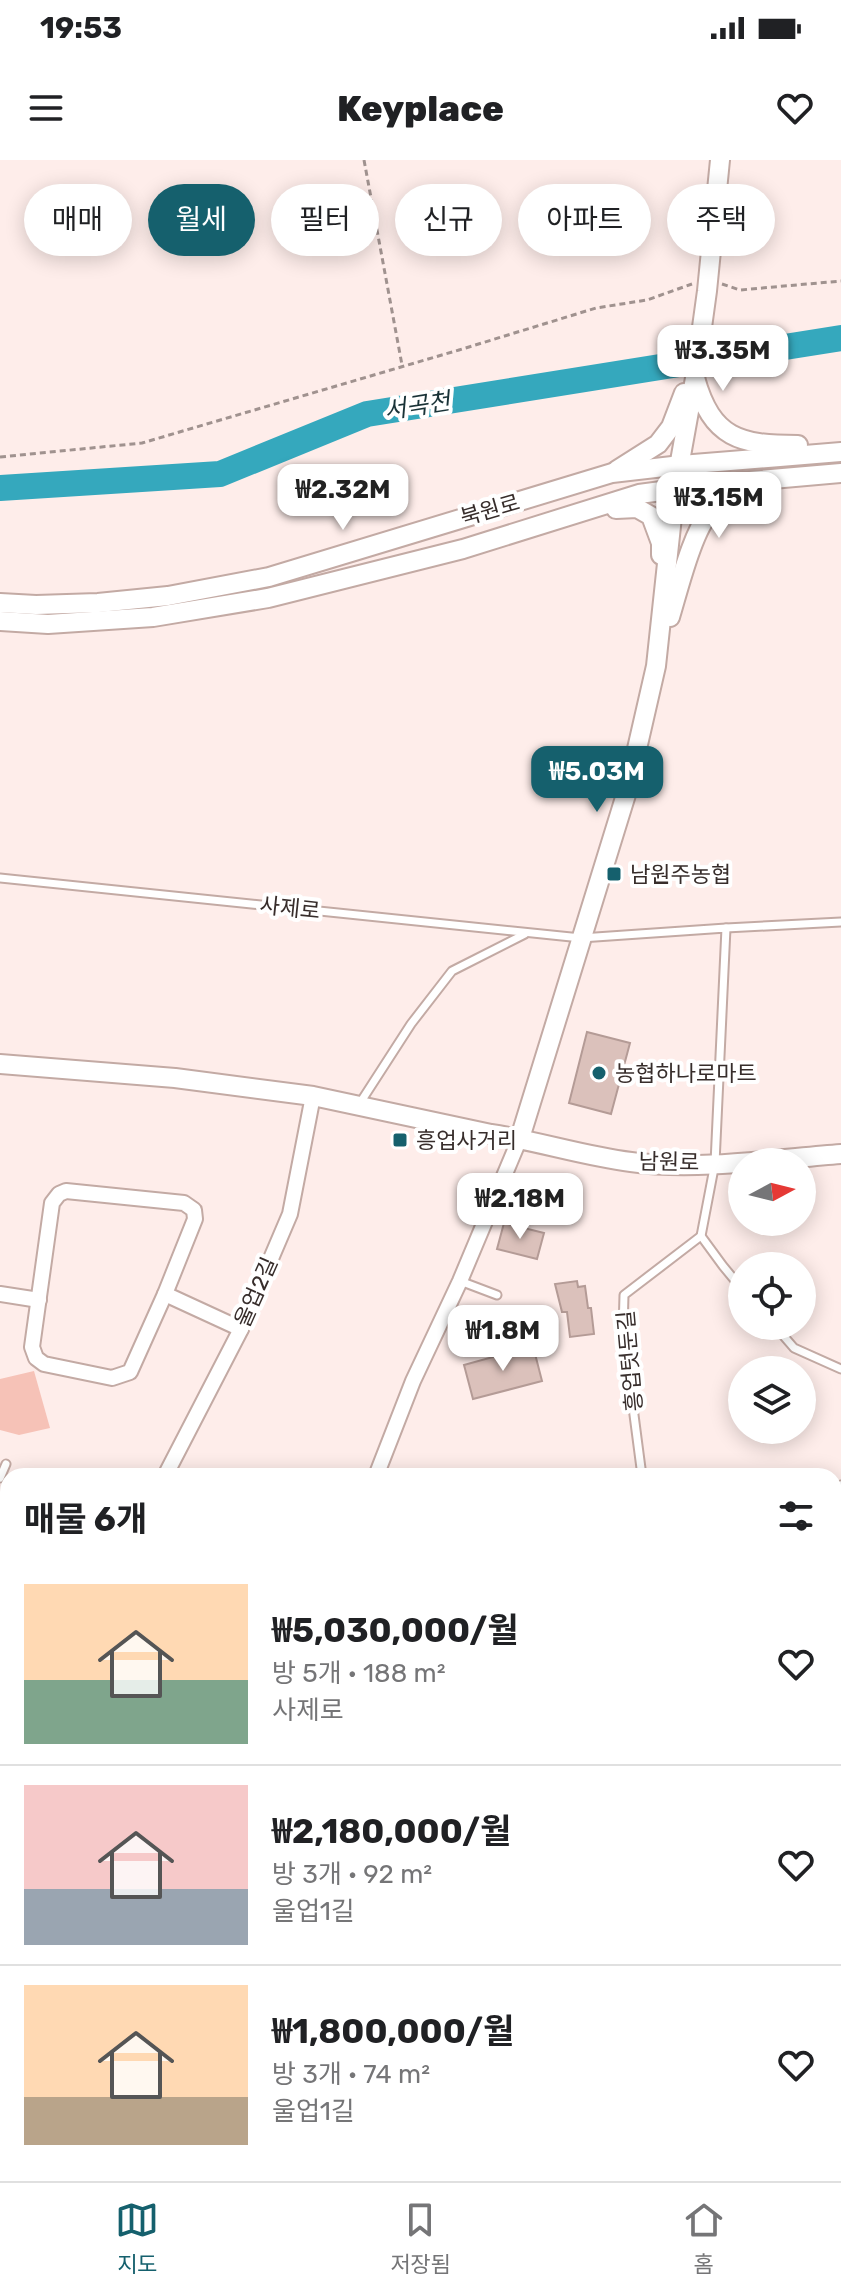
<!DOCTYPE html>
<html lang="ko">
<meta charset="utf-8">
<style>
:root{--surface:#fff;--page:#f6f6f6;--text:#202124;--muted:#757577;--line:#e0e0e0;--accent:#15606d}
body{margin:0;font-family:Rubik,"Noto Sans KR",sans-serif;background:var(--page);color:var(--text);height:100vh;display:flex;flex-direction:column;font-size:30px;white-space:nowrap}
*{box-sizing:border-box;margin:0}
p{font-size:26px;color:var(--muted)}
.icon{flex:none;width:44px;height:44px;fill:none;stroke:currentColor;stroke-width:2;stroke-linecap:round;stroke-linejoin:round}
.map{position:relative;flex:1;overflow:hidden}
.details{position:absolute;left:0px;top:1308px;width:842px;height:714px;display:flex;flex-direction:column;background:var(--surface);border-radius:24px 24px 0 0;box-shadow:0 4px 20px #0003}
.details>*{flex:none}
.banner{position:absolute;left:24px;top:24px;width:794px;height:72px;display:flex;gap:16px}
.needle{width:52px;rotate:83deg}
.controls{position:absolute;left:728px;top:988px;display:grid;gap:16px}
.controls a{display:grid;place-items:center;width:88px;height:88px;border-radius:50%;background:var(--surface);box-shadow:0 4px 20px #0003;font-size:40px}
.price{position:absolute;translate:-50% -68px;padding:0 18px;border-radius:16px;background:#fff;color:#222;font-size:26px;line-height:52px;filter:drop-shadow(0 2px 4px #0008)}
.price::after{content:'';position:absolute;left:50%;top:48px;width:24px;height:18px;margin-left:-12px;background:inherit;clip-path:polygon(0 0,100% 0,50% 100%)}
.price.active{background:var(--accent);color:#fff}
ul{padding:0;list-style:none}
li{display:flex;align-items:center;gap:24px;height:200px;padding:0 24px}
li+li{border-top:2px solid var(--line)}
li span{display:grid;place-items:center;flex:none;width:224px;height:160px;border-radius:0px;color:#555}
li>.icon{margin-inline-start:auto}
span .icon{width:96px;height:96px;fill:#fffc;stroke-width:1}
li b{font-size:34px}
h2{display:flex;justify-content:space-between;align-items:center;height:96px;padding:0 24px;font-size:34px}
.pill{padding:0 28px;border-radius:36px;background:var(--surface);box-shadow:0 4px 20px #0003;font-size:28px;line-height:72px}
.pill.active{background:var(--accent);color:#fff}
.status{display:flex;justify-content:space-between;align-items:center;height:56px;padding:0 40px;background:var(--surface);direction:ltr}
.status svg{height:22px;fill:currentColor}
header{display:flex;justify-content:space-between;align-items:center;height:104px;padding:0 24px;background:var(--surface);font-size:36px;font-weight:800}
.tab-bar{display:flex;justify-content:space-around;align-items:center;height:112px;border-top:2px solid var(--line);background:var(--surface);font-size:22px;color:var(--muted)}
.tab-bar a{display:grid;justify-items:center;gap:4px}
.tab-bar .active{color:var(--accent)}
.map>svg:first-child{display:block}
.built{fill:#ffdbd4}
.green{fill:#f6c2b7}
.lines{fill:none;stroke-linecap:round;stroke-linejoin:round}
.river{stroke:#35a8bd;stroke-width:26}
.building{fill:#dbc1bb;stroke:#b49b96;stroke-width:2}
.service-casing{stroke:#c3aaa4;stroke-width:11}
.minor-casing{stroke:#c3aaa4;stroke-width:18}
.tertiary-casing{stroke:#c3aaa4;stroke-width:22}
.path{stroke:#a0928f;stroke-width:3;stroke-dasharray:6 4;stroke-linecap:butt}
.service{stroke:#fff;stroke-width:7}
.minor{stroke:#fff;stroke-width:14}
.tertiary{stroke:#fff;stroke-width:18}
.poi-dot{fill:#15606d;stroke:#fff;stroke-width:3}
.labels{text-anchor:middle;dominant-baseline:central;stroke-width:8;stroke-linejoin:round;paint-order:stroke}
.street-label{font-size:22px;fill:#372d2b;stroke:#fff}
.poi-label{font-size:22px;fill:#372d2b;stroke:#fff;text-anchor:start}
.water-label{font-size:24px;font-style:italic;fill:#193237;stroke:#fff}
</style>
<div class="status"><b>19:53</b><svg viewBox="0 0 49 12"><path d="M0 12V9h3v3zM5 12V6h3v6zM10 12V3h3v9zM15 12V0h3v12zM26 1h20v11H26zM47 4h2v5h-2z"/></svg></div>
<header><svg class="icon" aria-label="menu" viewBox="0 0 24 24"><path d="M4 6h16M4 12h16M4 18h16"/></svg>Keyplace<svg class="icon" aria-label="heart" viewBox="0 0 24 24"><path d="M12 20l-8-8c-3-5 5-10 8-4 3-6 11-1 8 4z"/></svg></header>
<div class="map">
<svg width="841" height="2021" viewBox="0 0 841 2021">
<rect width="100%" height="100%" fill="#feedea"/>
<path class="built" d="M841,1331V2021H796L789,2014H834V1344Z"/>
<g class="green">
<path d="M34,1211L50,1268L19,1275L0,1270V1219Z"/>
<path d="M834,1494L841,1501V1764L834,1767Z"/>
<path d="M122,2014H603L609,2021H119Z"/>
</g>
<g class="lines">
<path class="river" d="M0,328L220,314L367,254L841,178"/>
</g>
<g class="building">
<path d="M587,872L630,883L611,954L569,943Z"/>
<path d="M504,1063L544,1073L537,1099L497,1089Z"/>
<path d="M577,1121L578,1127L585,1126L588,1148H591L594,1174L570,1177L567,1152H562L555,1124Z"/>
<path d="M533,1186L542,1221L473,1239L464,1205Z"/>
</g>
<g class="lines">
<defs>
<g id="service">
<path d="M0,718L581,778L726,768L715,1003L701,1076L723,1106L742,1129"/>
<path d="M726,768L841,762"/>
<path d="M360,943L411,864L452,811L525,774"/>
<path d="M460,1121L497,1135"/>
<path d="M775,1166L794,1188L841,1209"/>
<path d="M642,1316L623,1171L624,1135L701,1076"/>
<path d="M0,1318L6,1304"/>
<path d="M834,1334L841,1325"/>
<path d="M0,1430L8,1434"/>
<path d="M0,1458L8,1440"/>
<path d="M0,1578L8,1581"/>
<path d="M0,1854L8,1837"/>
<path d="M834,1890H841"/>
</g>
<g id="minor">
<path d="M66,1031L184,1043L194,1050L195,1059L165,1134L130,1212L112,1218L44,1204L36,1198L32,1187L52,1043L59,1034Z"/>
<path d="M0,1134L39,1140"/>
<path d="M165,1134L241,1169"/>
<path d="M165,1316L241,1169L290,1054L313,936"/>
<path d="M376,1316L413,1221L460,1121L520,978"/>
</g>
<g id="tertiary">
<path d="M695,218C712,279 740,285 798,285"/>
<path d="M617,310L658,284L671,267L684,233"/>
<path d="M616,349L637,348L651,356L661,383V395"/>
<path d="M0,443L36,445L98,443L168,436L269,417L612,313L681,305L841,292"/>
<path d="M670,457C678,431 693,368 712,350C724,339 741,330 757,328"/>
<path d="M0,461L48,464L153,457L268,438L463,389L639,334L714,324L841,313"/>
<path d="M0,904L175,918L313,936L491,974C538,981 583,996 631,1002C695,1011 776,999 841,994"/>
<path d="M520,978L628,628L656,506L675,329L695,218L707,131L720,0"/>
</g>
</defs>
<use href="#service" class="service-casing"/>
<use href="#minor" class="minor-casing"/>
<use href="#tertiary" class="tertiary-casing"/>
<g class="path">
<path d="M364,0L402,205"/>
<path d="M722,124L740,130L841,121"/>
<path d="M0,297L142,283L459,190L596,148L647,140L692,124"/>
<path d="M771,2014L777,2021"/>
</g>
<use href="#service" class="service"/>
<use href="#minor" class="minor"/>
<use href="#tertiary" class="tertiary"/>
</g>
<g class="poi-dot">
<rect x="606" y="706" width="16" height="16" rx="4"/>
<circle cx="599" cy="913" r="8"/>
<rect x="392" y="972" width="16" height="16" rx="4"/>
</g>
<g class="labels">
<g class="street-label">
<text transform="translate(490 350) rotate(-16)">북원로</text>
<text transform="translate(290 748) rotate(6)">사제로</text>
<text transform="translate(669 1002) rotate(1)">남원로</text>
<text transform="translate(256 1132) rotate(-66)">울업2길</text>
<text transform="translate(630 1201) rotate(-95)">흥업텃둔길</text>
</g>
<g class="poi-label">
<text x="630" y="714">남원주농협</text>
<text x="615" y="913">농협하나로마트</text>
<text x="416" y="980">흥업사거리</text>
</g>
<g class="water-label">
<text transform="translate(417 246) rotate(-9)">서곡천</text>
</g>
</g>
</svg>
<div class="controls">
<a><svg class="needle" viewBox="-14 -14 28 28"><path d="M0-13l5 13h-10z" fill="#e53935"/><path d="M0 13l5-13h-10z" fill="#757577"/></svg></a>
<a><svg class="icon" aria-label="locate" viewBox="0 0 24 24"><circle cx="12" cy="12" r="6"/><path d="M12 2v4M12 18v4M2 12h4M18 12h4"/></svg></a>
<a><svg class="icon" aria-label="layers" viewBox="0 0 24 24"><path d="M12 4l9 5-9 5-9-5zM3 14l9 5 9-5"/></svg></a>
</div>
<b class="price" style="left:723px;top:233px">₩3.35M</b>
<b class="price" style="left:343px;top:372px">₩2.32M</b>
<b class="price" style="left:719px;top:380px">₩3.15M</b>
<b class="price active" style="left:597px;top:654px">₩5.03M</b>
<b class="price" style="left:520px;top:1081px">₩2.18M</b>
<b class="price" style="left:503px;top:1213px">₩1.8M</b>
<div class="banner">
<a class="pill">매매</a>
<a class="pill active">월세</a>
<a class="pill">필터</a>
<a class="pill">신규</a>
<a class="pill">아파트</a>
<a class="pill">주택</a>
</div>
<section class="details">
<h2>매물 6개<svg class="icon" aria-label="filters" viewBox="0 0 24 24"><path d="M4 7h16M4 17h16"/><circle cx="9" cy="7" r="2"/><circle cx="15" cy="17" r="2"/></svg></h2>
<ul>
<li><span style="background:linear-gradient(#ffd9b3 60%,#7fa58c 0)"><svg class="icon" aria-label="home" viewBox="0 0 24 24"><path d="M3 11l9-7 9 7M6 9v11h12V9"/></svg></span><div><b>₩5,030,000/월</b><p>방 5개 · 188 m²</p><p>사제로</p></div><svg class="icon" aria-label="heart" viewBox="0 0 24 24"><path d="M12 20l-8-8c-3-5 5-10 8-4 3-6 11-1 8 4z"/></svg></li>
<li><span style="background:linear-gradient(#f6c9c9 65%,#9aa5b1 0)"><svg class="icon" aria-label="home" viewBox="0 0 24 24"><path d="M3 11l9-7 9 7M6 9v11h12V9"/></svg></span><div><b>₩2,180,000/월</b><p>방 3개 · 92 m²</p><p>울업1길</p></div><svg class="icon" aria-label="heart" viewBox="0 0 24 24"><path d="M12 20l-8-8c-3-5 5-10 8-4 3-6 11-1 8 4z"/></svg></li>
<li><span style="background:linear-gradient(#ffd9b3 70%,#b9a48a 0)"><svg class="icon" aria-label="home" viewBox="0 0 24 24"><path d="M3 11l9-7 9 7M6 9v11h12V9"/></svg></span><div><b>₩1,800,000/월</b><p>방 3개 · 74 m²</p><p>울업1길</p></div><svg class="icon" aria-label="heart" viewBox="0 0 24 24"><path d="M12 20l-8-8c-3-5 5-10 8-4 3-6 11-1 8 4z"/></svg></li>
</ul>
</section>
</div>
<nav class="tab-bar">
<a class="active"><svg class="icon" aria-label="map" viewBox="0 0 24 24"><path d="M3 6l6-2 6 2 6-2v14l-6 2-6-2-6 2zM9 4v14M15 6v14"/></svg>지도</a>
<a><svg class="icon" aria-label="saved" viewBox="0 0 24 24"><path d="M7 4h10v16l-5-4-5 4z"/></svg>저장됨</a>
<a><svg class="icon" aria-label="home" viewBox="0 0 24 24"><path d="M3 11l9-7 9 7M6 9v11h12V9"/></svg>홈</a>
</nav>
